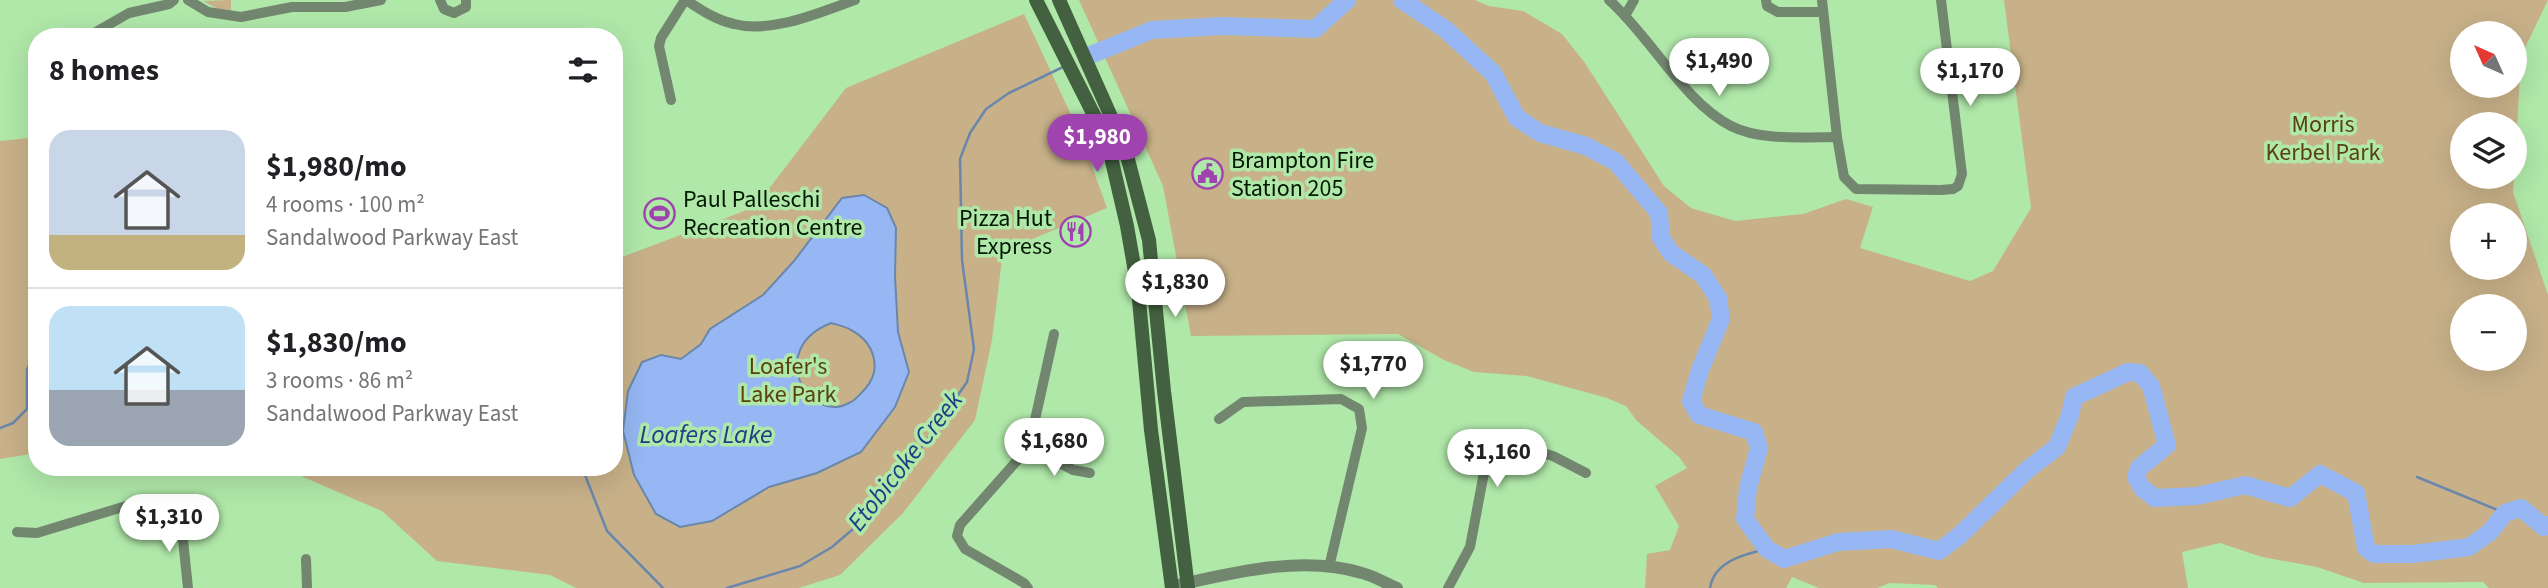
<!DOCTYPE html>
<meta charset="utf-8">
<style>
:root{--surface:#fff;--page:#f2f2f2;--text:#202124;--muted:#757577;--line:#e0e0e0;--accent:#9f43ae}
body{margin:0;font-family:"Source Sans 3",sans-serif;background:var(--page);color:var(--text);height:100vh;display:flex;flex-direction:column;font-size:26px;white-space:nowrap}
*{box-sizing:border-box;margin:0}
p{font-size:23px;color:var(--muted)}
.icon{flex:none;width:38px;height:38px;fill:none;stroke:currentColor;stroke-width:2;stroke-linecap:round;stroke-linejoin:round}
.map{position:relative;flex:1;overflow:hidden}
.panel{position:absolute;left:28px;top:28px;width:595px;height:448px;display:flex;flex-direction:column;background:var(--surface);border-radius:28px;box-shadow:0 7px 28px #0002}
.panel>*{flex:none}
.needle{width:46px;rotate:315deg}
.fabs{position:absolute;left:2450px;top:21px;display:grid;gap:14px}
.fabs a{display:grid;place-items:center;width:77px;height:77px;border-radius:50%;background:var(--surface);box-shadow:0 7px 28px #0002;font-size:35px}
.price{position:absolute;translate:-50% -60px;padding:0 16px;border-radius:24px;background:#fff;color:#222;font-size:23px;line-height:46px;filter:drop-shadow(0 2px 4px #0008)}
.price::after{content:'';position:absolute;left:50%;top:42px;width:21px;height:16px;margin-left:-10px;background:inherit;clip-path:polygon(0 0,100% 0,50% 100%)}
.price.on{background:var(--accent);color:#fff}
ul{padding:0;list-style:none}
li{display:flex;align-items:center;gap:21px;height:175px;padding:0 21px}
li+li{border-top:2px solid var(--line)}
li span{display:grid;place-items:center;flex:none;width:196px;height:140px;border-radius:21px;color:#555}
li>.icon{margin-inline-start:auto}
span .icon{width:84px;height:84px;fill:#fffc;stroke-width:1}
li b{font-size:30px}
h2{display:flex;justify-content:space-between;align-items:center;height:84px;padding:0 21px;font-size:30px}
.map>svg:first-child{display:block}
.green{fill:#c8b189;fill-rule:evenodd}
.water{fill:#96b7f3;stroke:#6a87ab;stroke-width:2;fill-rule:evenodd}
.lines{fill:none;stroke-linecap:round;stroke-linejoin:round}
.stream{stroke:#6a87ab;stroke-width:2.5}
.river{stroke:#96b7f3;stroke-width:18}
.minor{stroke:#738770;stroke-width:10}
.tertiary{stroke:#738770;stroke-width:12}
.secondary{stroke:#436140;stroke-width:14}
.labels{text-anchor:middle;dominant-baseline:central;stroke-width:7;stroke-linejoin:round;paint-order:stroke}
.park-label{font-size:24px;fill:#5a420d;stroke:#b0e8a9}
.poi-label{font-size:24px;fill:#031702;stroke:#b0e8a9;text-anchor:start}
.water-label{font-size:26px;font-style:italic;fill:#1b3f84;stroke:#b0e8a9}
</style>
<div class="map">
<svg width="2548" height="588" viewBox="0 0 2548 588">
<rect width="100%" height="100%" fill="#b0e8a9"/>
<g class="green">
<path d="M231,0V10L218,9L203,1Z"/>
<path d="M1079,0H1475L1489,6L1523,11L1562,34L1585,63L1664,186L1691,208L1735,221L1803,214L1846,199L1873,207L1860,248L1970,281L1993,271L2031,208L2004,0H2548L2521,56L2515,166V124H2462V177H2514L2513,192L2548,295V588H2489L2483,582L2364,583L2317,567L2262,557L2220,543L2182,552L2188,588H1938L1935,585L1890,583L1877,588H1819L1792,577L1786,588H1645L1647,554L1670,550L1679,526L1655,486L1687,468L1679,457L1637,421L1626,406L1607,398L1527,376L1474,372L1444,360L1398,334L1191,336L1163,186ZM2462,33H2515V86H2462ZM2462,215H2515V268H2462ZM2462,306H2515V359H2462Z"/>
<path d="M1024,14L1081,136L1107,208L1003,251L992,340L975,420L903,513L840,575L799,588H576L550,575L437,561L382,511L280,467H614V260L755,207L846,88Z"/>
<path d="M37,137V453L0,459V141Z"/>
</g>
<path class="water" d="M864,195L887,208L896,228L895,276L898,332L909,372L895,407L861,452L817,473L769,487L712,521L680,527L656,514L634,475L623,431L628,391L642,362L661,355L681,359L701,344L710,329L763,295L794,261L842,198ZM831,323C837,325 845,326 851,330C874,342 883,369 865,389C860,394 856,400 849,403C808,425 765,349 831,323Z"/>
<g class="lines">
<g class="stream">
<path d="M0,428L13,423L27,409V370L37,343"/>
<path d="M584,467L585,475L607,531L663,588"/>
<path d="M2417,477L2505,513"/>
<path d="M727,588L800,566L832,547L866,518L916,455L967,382L974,349L962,260L960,159L970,133L986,109L1009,93L1063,67"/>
<path d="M1710,588C1714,561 1745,554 1767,549"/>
</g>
<g class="river">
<path d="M1402,0L1445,29L1493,73L1517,118L1540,133L1586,146L1616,162L1659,213L1661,238L1671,253L1703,275L1718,298L1721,319L1700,370L1691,401L1699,415L1754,432L1759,448L1748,488L1745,519L1767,549L1784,559L1838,542L1891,539L1939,551L1959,536L2028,469L2057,447L2070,415L2074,397L2128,372L2140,373L2151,386L2167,445L2139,468L2136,477L2142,488L2155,498L2197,496L2245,485L2290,498L2320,474L2356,493L2366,548L2374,554H2413L2469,547L2490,532L2505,513L2521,508L2544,527L2548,525"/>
<path d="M1093,54L1152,30L1222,26L1315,29L1347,0"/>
</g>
<g class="minor">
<path d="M188,0L208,12L241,17L292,7H345L381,0"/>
<path d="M440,0L444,9L454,13L466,7V0"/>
<path d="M686,0C701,10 716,20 734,24C772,34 820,12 855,0"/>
<path d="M1609,0C1650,36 1684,102 1731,126C1760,141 1805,137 1837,137"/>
<path d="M1766,0L1767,6L1778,12H1823"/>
<path d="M1822,0L1837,137L1844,177L1856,189L1941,190L1953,189L1958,186L1962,174L1941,0"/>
<path d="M1625,16L1634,0"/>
<path d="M87,37L129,13L169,4L174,0"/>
<path d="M34,62H37"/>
<path d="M671,100L659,46L661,38L685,0"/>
<path d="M1219,419L1243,402L1341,399L1359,409L1362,428L1329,567"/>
<path d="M1029,447L1073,470L1090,473"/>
<path d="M17,532L37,533L126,506H149L171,512L182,530L188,588"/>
<path d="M306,559L307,588"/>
<path d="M1028,588L1024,583L965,549L957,536L960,525L1029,447L1054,334"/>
<path d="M1448,588L1470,547L1489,446L1500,441L1553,456L1586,473"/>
</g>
<path class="tertiary" d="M1178,585C1236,572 1304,555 1362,573C1374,576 1385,583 1397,588"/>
<g class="secondary">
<path d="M1036,0L1101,129L1111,157L1127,226L1138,289L1151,430L1172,588"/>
<path d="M1059,0L1125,148L1149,240L1164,391L1188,588"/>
</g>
</g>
<defs>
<symbol id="civic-ring" viewBox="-11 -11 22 22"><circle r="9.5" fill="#b0e8a9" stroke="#9f43ae" stroke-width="1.5"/><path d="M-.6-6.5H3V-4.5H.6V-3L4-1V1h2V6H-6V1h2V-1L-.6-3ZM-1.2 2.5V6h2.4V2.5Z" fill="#9f43ae"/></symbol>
<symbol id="stadium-ring" viewBox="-11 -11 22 22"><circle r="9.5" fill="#b0e8a9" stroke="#9f43ae" stroke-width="1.5"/><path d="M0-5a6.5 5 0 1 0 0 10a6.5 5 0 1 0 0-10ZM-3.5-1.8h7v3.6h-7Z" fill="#9f43ae"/></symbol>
<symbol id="restaurant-ring" viewBox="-11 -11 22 22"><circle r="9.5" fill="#b0e8a9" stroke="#9f43ae" stroke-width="1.5"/><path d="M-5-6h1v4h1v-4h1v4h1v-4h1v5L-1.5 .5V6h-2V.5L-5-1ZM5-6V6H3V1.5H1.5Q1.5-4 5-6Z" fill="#9f43ae"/></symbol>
</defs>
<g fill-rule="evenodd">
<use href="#civic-ring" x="1190" y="156" width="35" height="35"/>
<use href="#stadium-ring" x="642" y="196" width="35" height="35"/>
<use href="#restaurant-ring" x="1058" y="214" width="35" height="35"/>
</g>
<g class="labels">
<g class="park-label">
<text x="2323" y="124">Morris<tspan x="2323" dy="28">Kerbel Park</tspan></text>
<text x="788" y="366">Loafer's<tspan x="788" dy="28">Lake Park</tspan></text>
</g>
<g class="poi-label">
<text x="1231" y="160">Brampton Fire<tspan x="1231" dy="28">Station 205</tspan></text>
<text x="683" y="199">Paul Palleschi<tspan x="683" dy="28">Recreation Centre</tspan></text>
<text x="1052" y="218" text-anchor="end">Pizza Hut<tspan x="1052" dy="28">Express</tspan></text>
</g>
<g class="water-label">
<text x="706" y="434">Loafers Lake</text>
<text transform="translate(905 461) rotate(-52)">Etobicoke Creek</text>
</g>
</g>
</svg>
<div class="fabs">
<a><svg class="needle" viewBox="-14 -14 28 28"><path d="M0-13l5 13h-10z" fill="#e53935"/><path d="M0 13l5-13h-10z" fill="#757577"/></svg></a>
<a><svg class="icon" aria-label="layers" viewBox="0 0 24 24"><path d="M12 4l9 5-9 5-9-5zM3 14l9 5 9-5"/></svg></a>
<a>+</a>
<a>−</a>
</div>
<b class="price" style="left:1719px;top:98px">$1,490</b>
<b class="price" style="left:1970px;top:108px">$1,170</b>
<b class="price on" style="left:1097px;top:174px">$1,980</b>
<b class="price" style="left:1175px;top:319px">$1,830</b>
<b class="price" style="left:1373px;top:401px">$1,770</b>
<b class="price" style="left:1054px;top:478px">$1,680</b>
<b class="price" style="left:1497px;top:489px">$1,160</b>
<b class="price" style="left:169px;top:554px">$1,310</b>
<section class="panel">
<h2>8 homes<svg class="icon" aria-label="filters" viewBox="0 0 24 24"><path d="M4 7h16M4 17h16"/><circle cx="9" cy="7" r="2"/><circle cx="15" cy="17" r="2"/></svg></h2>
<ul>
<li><span style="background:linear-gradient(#c9d6e8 75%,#c2b280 0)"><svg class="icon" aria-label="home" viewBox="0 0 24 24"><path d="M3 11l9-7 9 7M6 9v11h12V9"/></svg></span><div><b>$1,980/mo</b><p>4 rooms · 100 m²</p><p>Sandalwood Parkway East</p></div></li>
<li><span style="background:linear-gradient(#bfe0f5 60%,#9aa5b1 0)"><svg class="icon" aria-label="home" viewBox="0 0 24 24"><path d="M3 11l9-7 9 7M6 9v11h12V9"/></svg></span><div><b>$1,830/mo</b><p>3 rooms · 86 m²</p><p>Sandalwood Parkway East</p></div></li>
</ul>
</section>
</div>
